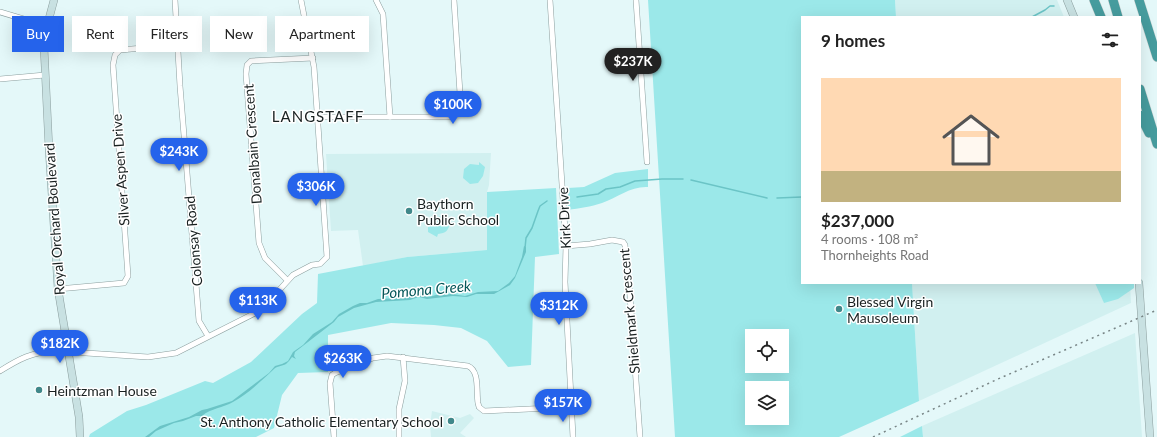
<!DOCTYPE html>
<meta charset="utf-8">
<style>
:root{--surface:#fff;--page:#f6f6f6;--text:#222;--muted:#767676;--accent:#2563eb}
body{margin:0;font-family:Lato,sans-serif;background:var(--page);color:var(--text);height:100vh;display:flex;flex-direction:column;font-size:15px;white-space:nowrap}
*{box-sizing:border-box;margin:0}
p{font-size:13px;color:var(--muted)}
.icon{flex:none;width:22px;height:22px;fill:none;stroke:currentColor;stroke-width:2;stroke-linecap:round;stroke-linejoin:round}
.map{position:relative;flex:1;overflow:hidden}
.details{position:absolute;left:801px;top:16px;width:340px;height:268px;display:flex;flex-direction:column;background:var(--surface);border-radius:0px;box-shadow:0 4px 16px #0002}
.details>*{flex:none}
.banner{position:absolute;left:12px;top:16px;width:380px;height:36px;display:flex;gap:8px}
.fabs{position:absolute;left:745px;top:329px;display:grid;gap:8px}
.fabs a{display:grid;place-items:center;width:44px;height:44px;border-radius:0px;background:var(--surface);box-shadow:0 4px 16px #0002;font-size:20px}
.price{position:absolute;translate:-50% -34px;padding:0 9px;border-radius:14px;background:var(--accent);color:#fff;font-size:13px;line-height:26px;filter:drop-shadow(0 1px 2px #0008)}
.price::after{content:'';position:absolute;left:50%;top:24px;width:12px;height:9px;margin-left:-6px;background:inherit;clip-path:polygon(0 0,100% 0,50% 100%)}
.price.selected{background:#222;color:#fff}
ul{padding:0;list-style:none}
li{display:grid;align-content:center;gap:8px;height:212px;padding:0 20px}
li span{display:grid;place-items:center;height:124px;border-radius:0px;color:#555}
li>.icon{margin-inline-start:auto}
span .icon{width:72px;height:72px;fill:#fffc;stroke-width:1}
li b{font-size:17px}
h2{display:flex;justify-content:space-between;align-items:center;height:48px;padding:0 20px;font-size:17px}
.chip{padding:0 14px;border-radius:0px;background:var(--surface);box-shadow:0 4px 16px #0002;font-size:14px;line-height:36px}
.chip.selected{background:var(--accent);color:#fff}
.map>svg:first-child{display:block}
.built{fill:#d1f0f0}
.green{fill:#9be8e9;fill-rule:evenodd}
.water{fill:#6bc4c6}
.lines{fill:none;stroke-linecap:round;stroke-linejoin:round}
.stream{stroke:#6bc4c6;stroke-width:1.5}
.street-casing{stroke:#8b9e9e;stroke-width:6}
.secondary-casing{stroke:#8b9e9e;stroke-width:8}
.highway-casing{stroke:#d6d7d7;stroke-width:10}
.street{stroke:#fff;stroke-width:5}
.secondary{stroke:#c8e1e2;stroke-width:7}
.highway{stroke:#469c9e;stroke-width:9}
.rail{stroke:#788586;stroke-width:1.5;stroke-dasharray:2 4;stroke-linecap:butt}
.poi-dot{fill:#40888a;stroke:#fff;stroke-width:1.5}
.labels{text-anchor:middle;dominant-baseline:central;stroke-width:3;stroke-linejoin:round;paint-order:stroke}
.street-label{font-size:14px;fill:#192121;stroke:#fff}
.poi-label{font-size:14px;fill:#192121;stroke:#fff;text-anchor:start}
.neighbourhood-label{font-size:15px;letter-spacing:1px;fill:#192121;stroke:#fff}
.water-label{font-size:15px;font-style:italic;fill:#045759;stroke:#fff}
</style>
<div class="map">
<svg width="1157" height="437" viewBox="0 0 1157 437">
<rect width="100%" height="100%" fill="#e4f8f9"/>
<g class="built">
<path d="M895,0H1057L1064,17H896Z"/>
<path d="M491,153L489,185L487,192L488,250L407,257L363,266L358,230L331,231L326,154Z"/>
<path d="M912,283H1130L1131,303L919,401Z"/>
<path d="M1135,333L1142,437H923L922,426Z"/>
<path d="M432,411L460,418L470,414L474,418L460,433L466,437H431L430,425Z"/>
</g>
<g class="green">
<path d="M648,0H895L896,17H802V283H912L919,401L839,437H675ZM752,336H782V366H752ZM752,388H782V418H752Z"/>
<path d="M479,162L485,167L483,176L478,183L470,184L463,178L464,169L470,164L479,165Z"/>
<path d="M648,169V187C631,186 618,197 602,203C591,207 579,208 568,210V188L584,187L615,173Z"/>
<path d="M556,188L559,254L535,257L531,365L508,367L487,341L461,328L434,325L391,323L328,335V372L298,373L282,395L274,428L256,437H89L90,434L127,411L146,405L205,381L213,383L251,362L302,314L317,303L318,274L407,257L487,250V192Z"/>
<path d="M442,216L447,219L450,223C448,231 446,233 438,234L437,237L428,232V227H430C431,218 434,217 442,216Z"/>
<path d="M1095,283H1134V288L1118,299L1104,303Z"/>
<path d="M922,426L923,437H900Z"/>
</g>
<path class="water" d="M524,246L526,247V252L515,278L510,285L494,294H476L467,297L453,296L427,299L419,297L410,300L376,302L354,308L338,317L334,322L295,352L294,356L296,359L292,357C290,360 288,362 286,364C282,366 277,366 274,369C262,380 248,394 233,402C223,408 211,408 202,416H196L183,421L174,423L156,431L149,437H145L160,426L189,417L202,410L207,409L232,401L269,373L275,366L282,364L288,361L293,352L303,345L313,334L332,322L339,314L353,306L360,303H367L378,299L403,298L419,295L429,297L436,295L452,294L465,296L478,292L498,291L509,283L515,276L522,257Z"/>
<g class="lines">
<g class="stream">
<path d="M1032,17L1045,10L1050,6H1054"/>
<path d="M691,180L767,198"/>
<path d="M577,197L598,194L606,189L620,187L635,181L662,179H683"/>
<path d="M777,198L802,197"/>
<path d="M525,248L526,238L532,228L538,211L540,206L547,201"/>
</g>
<defs>
<g id="street">
<path d="M175,0L180,86L199,321L208,336"/>
<path d="M376,0L383,14L390,117"/>
<path d="M550,0L566,246L565,282L573,437"/>
<path d="M636,0L647,162"/>
<path d="M0,12L47,26"/>
<path d="M0,79L45,75"/>
<path d="M318,117H449L458,113L461,109L454,0"/>
<path d="M566,246L590,244L612,240L623,242L625,245L630,296L640,437"/>
<path d="M287,280L265,258L259,243L246,74L247,65L251,61L313,58"/>
<path d="M58,289L124,283L128,276L113,65L115,55L120,50L178,45"/>
<path d="M0,371C19,359 32,352 55,351L148,357L176,353L261,310L293,275L312,265L320,264L327,257L314,67L301,0"/>
<path d="M334,437L330,383L332,375L335,373L373,358L387,356L468,366C480,371 476,392 478,403L479,407L484,411L571,407"/>
<path d="M399,437V409L405,381L403,357"/>
</g>
<g id="secondary">
<path d="M54,0L47,26L44,47L49,149L58,289L79,417L80,437"/>
<path d="M1067,0L1074,17"/>
<path d="M1139,283L1150,437"/>
</g>
<g id="highway">
<path d="M1094,0L1101,17"/>
<path d="M1113,0L1118,17"/>
<path d="M1139,0L1157,57"/>
<path d="M1140,89L1157,144"/>
<path d="M1140,115L1149,133"/>
</g>
</defs>
<use href="#street" class="street-casing"/>
<use href="#secondary" class="secondary-casing"/>
<use href="#highway" class="highway-casing"/>
<use href="#street" class="street"/>
<use href="#secondary" class="secondary"/>
<use href="#highway" class="highway"/>
<path class="rail" d="M873,437L998,379L1157,310"/>
</g>
<g class="poi-dot">
<circle cx="409" cy="211" r="4"/>
<circle cx="839" cy="309" r="4"/>
<circle cx="39" cy="390" r="4"/>
<circle cx="451" cy="421" r="4"/>
</g>
<g class="labels">
<g class="street-label">
<text transform="translate(252 144) rotate(-94)">Donalbain Crescent</text>
<text transform="translate(120 170) rotate(-94)">Silver Aspen Drive</text>
<text transform="translate(564 218) rotate(-93)">Kirk Drive</text>
<text transform="translate(54 219) rotate(-94)">Royal Orchard Boulevard</text>
<text transform="translate(193 241) rotate(-95)">Colonsay Road</text>
<text transform="translate(629 311) rotate(-95)">Shieldmark Crescent</text>
</g>
<g class="poi-label">
<text x="417" y="203">Baythorn<tspan x="417" dy="16">Public School</tspan></text>
<text x="847" y="301">Blessed Virgin<tspan x="847" dy="16">Mausoleum</tspan></text>
<text x="47" y="390">Heintzman House</text>
<text x="443" y="421" text-anchor="end">St. Anthony Catholic Elementary School</text>
</g>
<g class="neighbourhood-label">
<text x="318" y="116">LANGSTAFF</text>
</g>
<g class="water-label">
<text transform="translate(426 289) rotate(-5)">Pomona Creek</text>
</g>
</g>
</svg>
<div class="fabs">
<a><svg class="icon" aria-label="locate" viewBox="0 0 24 24"><circle cx="12" cy="12" r="6"/><path d="M12 2v4M12 18v4M2 12h4M18 12h4"/></svg></a>
<a><svg class="icon" aria-label="layers" viewBox="0 0 24 24"><path d="M12 4l9 5-9 5-9-5zM3 14l9 5 9-5"/></svg></a>
</div>
<b class="price selected" style="left:633px;top:82px">$237K</b>
<b class="price" style="left:453px;top:125px">$100K</b>
<b class="price" style="left:179px;top:172px">$243K</b>
<b class="price" style="left:316px;top:207px">$306K</b>
<b class="price" style="left:258px;top:321px">$113K</b>
<b class="price" style="left:559px;top:326px">$312K</b>
<b class="price" style="left:60px;top:364px">$182K</b>
<b class="price" style="left:343px;top:379px">$263K</b>
<b class="price" style="left:563px;top:423px">$157K</b>
<div class="banner">
<a class="chip selected">Buy</a>
<a class="chip">Rent</a>
<a class="chip">Filters</a>
<a class="chip">New</a>
<a class="chip">Apartment</a>
</div>
<section class="details">
<h2>9 homes<svg class="icon" aria-label="filters" viewBox="0 0 24 24"><path d="M4 7h16M4 17h16"/><circle cx="9" cy="7" r="2"/><circle cx="15" cy="17" r="2"/></svg></h2>
<ul>
<li><span style="background:linear-gradient(#ffd9b3 75%,#c2b280 0)"><svg class="icon" aria-label="home" viewBox="0 0 24 24"><path d="M3 11l9-7 9 7M6 9v11h12V9"/></svg></span><div><b>$237,000</b><p>4 rooms · 108 m²</p><p>Thornheights Road</p></div></li>
</ul>
</section>
</div>
